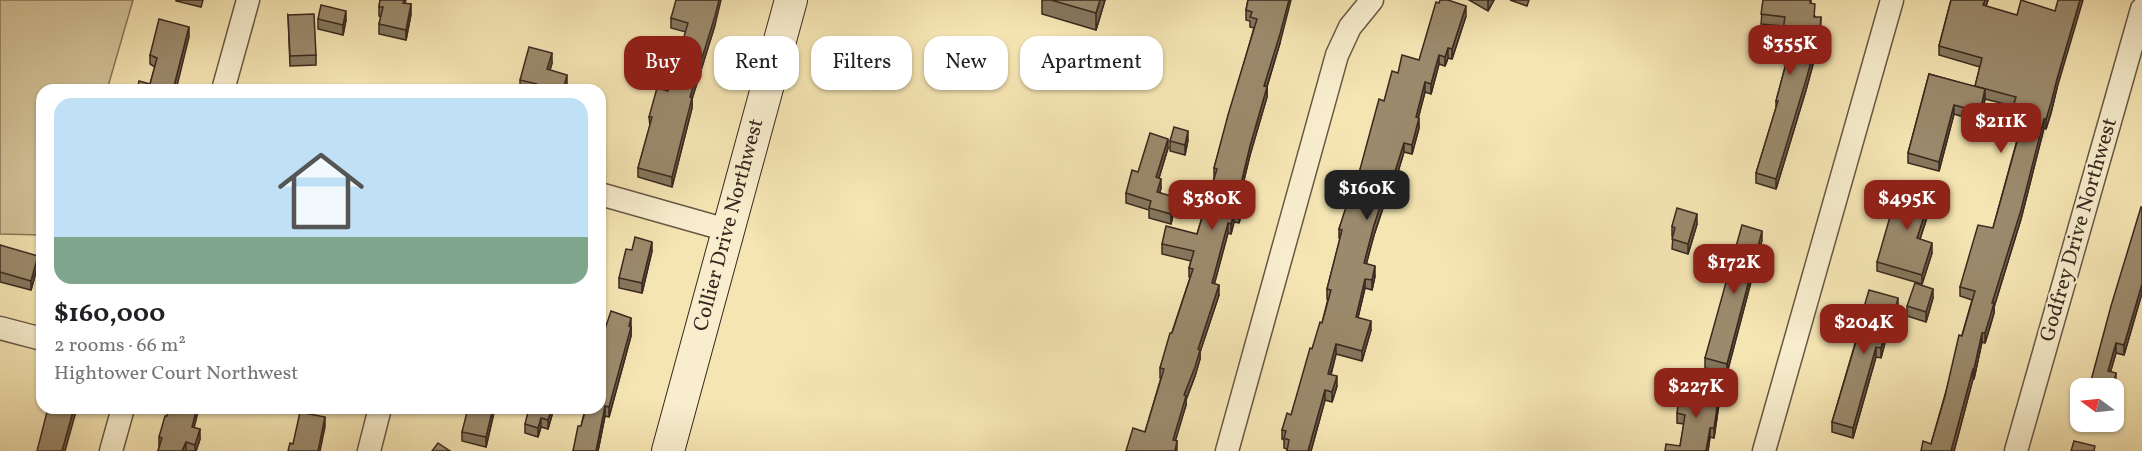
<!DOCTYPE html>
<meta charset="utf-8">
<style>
:root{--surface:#fff;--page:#f6f6f6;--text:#202124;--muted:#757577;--accent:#8f2418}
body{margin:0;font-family:Vollkorn,serif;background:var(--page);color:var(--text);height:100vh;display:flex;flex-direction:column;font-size:22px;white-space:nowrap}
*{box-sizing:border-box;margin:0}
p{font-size:20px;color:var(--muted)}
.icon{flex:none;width:33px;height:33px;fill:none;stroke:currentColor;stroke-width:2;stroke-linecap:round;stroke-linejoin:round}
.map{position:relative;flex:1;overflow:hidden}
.panel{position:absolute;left:36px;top:84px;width:570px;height:330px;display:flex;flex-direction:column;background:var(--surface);border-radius:18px;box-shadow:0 2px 4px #0004}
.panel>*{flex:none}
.top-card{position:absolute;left:624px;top:36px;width:570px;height:54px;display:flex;gap:12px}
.needle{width:39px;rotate:285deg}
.controls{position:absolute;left:2070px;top:378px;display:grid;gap:12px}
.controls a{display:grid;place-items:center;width:54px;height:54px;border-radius:12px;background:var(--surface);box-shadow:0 2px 4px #0004;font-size:30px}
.price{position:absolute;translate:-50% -51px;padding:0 14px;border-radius:12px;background:var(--accent);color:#fff;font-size:20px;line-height:39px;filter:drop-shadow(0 2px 3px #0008)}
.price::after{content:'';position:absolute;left:50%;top:36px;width:18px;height:14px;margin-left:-9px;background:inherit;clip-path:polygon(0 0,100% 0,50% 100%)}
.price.on{background:#222;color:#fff}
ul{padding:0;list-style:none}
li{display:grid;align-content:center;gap:12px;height:318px;padding:0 18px}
li span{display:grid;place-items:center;height:186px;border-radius:18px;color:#555}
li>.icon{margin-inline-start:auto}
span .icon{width:108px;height:108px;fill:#fffc;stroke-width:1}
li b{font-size:26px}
.pill{padding:0 21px;border-radius:18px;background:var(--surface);box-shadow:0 2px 4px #0004;font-size:21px;line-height:54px}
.pill.on{background:var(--accent);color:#fff}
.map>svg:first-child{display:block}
.green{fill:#d5c59a;stroke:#87765c;stroke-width:1.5}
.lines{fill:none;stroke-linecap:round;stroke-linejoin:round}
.street-casing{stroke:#685744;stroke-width:25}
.secondary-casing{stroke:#39281f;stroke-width:34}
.street{stroke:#f8eece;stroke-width:22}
.secondary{stroke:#f8eece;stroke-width:32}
.wall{fill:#85775d;stroke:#39281f;stroke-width:1.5}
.shaded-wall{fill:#6c614c;stroke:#39281f;stroke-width:1.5}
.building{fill:#9b8a6c;stroke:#39281f;stroke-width:1.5}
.labels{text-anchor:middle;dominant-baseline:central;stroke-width:4.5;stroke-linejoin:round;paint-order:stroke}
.street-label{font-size:21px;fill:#39281f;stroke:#f8eece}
</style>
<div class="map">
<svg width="2142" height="451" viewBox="0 0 2142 451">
<rect width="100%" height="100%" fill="#f5e5b3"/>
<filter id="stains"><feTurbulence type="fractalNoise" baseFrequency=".00333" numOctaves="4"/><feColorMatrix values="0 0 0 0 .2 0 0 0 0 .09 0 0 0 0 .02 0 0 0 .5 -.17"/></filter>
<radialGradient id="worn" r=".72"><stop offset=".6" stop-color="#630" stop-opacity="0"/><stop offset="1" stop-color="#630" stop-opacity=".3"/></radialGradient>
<path class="green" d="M0,0H133L107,90H42V235L0,234Z"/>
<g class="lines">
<defs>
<g id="street">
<path d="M223,90L248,0"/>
<path d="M600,194L727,230"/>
<path d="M0,328L42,339"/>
<path d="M111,451L123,408"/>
<path d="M369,451L380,408"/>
<path d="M1227,451L1337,55L1350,27L1372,0"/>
<path d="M1764,451L1892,0"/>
<path d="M2016,451L2142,9"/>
</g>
<path id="secondary" d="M668,451L791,0"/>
</defs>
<use href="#street" class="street-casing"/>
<use href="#secondary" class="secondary-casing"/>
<use href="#street" class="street"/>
<use href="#secondary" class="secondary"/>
</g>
<g class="wall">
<path d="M176,0H203L201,7L176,1Z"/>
<path d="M380,0H406L405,3L411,14L406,40L379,34V24L381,17L379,16V7Z"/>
<path d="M1042,0H1105L1096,30L1042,14Z"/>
<path d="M1248,0L1280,43L1267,87V97L1250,155L1242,188L1246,199L1239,223L1234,222L1231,234L1228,233L1214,284L1219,295L1200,352V359L1195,376L1186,400V405L1175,440L1177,441V451H1126L1145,432L1161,378H1160V368L1190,278L1189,277V268L1191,261L1162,254V244L1197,234L1214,178V168L1254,28L1250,27V21L1246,20V10Z"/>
<path d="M1469,0H1494L1488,11Z"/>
<path d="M1510,0H1529L1527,6Z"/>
<path d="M1763,0H1811V4L1815,17L1821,27L1820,39L1806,90L1776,189L1756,183V173L1776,108V101L1786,64V56L1789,40H1783L1784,26L1761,24Z"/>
<path d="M1951,0H1988L1986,6L2057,88L2051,113L2046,129L2044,128L2021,219L1994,307V313L1990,327L1985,343L1982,342L1974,379H1973L1954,451H1921L1931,444L1972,300L1960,296V287L1993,228L2022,122L2012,119L2013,106L1985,99L1980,122L1954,114L1939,171L1908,163V153L1929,74L1975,87L1980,67L1939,55V46Z"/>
<path d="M288,15L316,55V65L290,66Z"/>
<path d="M1466,16L1452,59L1448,58L1445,66L1439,64L1431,94L1425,92L1418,118L1419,128L1412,154L1404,152L1393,188L1390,187L1374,235L1366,264L1375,276L1372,290L1365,288L1358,317L1371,330L1362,361L1336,354L1331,375L1337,386L1332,402L1325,400L1311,451H1287V449L1284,448V440L1282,439V430L1291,415L1312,349L1322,323L1328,299H1327V289L1340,239L1339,238V229L1359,173L1384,101L1398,73L1419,60Z"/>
<path d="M671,18L715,25L692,99V108L672,187L638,177V168L650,126L649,117L668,91L686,32L671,28Z"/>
<path d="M318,19L346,20L343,35L318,29Z"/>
<path d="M189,37L150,84L155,67L150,64V55Z"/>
<path d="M552,63L550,70L567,84L565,90H520V80Z"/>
<path d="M1188,140L1185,155L1170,151V141Z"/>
<path d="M1168,148L1159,178L1161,188L1160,192L1175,206L1171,224L1149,218V210L1126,203V193L1138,172Z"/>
<path d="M1932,202L1920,239L1932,253L1922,284L1877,271V262Z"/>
<path d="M2142,207V293L2124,355L2116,353L2110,372L2116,383L2114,393V388H2089Z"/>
<path d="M1697,224L1688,254L1672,249L1673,236H1672V226Z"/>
<path d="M1762,240L1727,373L1705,368V358Z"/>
<path d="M0,245L38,265L31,290L0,282Z"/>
<path d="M632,250L652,251L642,293L619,288V278Z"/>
<path d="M1933,298L1926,322L1907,316V306Z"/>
<path d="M1898,308L1892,332L1888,331L1881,358L1876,357L1853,438L1832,432V422L1862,320V314Z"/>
<path d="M600,324L606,326L631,327V336L609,417L605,416L598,451H573L581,426L600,349Z"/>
<path d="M1719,404L1714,438L1710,437L1708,451H1665L1680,446L1684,424L1677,423V413Z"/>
<path d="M223,408H241L239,413Z"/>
<path d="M495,408L486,447L462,441V432Z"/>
<path d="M552,408V415L548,429L541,427L538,437L525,433V424Z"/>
<path d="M167,416L194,427L200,439L196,451H158L159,447V437Z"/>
</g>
<g class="shaded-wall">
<path d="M719,0H721L715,25L692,99V108L672,187V177L690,97Z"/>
<path d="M1100,0H1105L1096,30V13Z"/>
<path d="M1289,0H1291L1280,43L1264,96V86Z"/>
<path d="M1489,0H1494L1488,11V1Z"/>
<path d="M1985,0H1988L1983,15V5Z"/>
<path d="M2080,0H2083L2057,88L2051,113L2046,129V119L2057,79Z"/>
<path d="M411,4V14L406,40V30Z"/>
<path d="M1466,6V16L1452,59V49Z"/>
<path d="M346,11V20L343,35V25Z"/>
<path d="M1821,17L1820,39L1806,90L1776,189V179Z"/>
<path d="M189,27V37L176,90H173Z"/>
<path d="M1448,48V58L1445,66V57Z"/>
<path d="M552,53V63L547,79V69Z"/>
<path d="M1439,55V64L1431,94V84Z"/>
<path d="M567,75V84L565,90H563Z"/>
<path d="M1425,82V92L1416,127V117Z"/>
<path d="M1267,87V97L1250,155L1240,197V188L1250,146Z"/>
<path d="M1985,89V99L1980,122V112Z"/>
<path d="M1954,105V114L1939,171V162Z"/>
<path d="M1419,118V128L1412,154V145Z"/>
<path d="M2044,119V128L2021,219L1994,307V313L1985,343V333L1992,303Z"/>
<path d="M1188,131V140L1185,155V145Z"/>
<path d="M1168,139V148L1156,187V177Z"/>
<path d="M1404,143V152L1393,188V178Z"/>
<path d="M1390,177V187L1374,235L1364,273V263L1374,225Z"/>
<path d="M1161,179V188L1157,201V192Z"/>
<path d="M1246,189V199L1239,223V214Z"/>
<path d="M1932,192V202L1917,248V238Z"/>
<path d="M1175,197V206L1171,224V214Z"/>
<path d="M1234,213V222L1231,234V224Z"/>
<path d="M1697,214V224L1688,254V244Z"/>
<path d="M1228,223V233L1212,293V283Z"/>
<path d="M1762,231V240L1727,373V364Z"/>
<path d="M652,242V251L642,293V283Z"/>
<path d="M1932,243V253L1922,284V275Z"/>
<path d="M38,256V265L31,290V281Z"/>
<path d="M1375,266V276L1372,290V280Z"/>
<path d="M1365,279V288L1356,326V317Z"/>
<path d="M2142,284V293L2124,355V345Z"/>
<path d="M1219,285V295L1200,352V359L1195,376L1186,400V405L1173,449V440L1184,395L1198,349Z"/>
<path d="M1933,289V298L1926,322V312Z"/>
<path d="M1898,298V308L1892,332V323Z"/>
<path d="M631,318V336L609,417V407Z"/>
<path d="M1371,321V330L1362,361V351Z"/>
<path d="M1888,322V331L1881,358V348Z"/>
<path d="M1982,333V342L1974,379V369Z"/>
<path d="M2116,343V353L2108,381V371Z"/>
<path d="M1336,344V354L1328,384V374Z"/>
<path d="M1876,347V357L1853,438V428Z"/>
<path d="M1973,369V379L1954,451H1951Z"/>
<path d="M2116,373V383L2114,393V388H2112Z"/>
<path d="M1337,376V386L1332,402V392Z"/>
<path d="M1325,390V400L1311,451H1308Z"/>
<path d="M1719,394V404L1714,438V428Z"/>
<path d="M605,406V416L598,451H596Z"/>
<path d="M74,408H77L65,451H62Z"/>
<path d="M197,408H199L192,436V427Z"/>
<path d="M493,408H495L486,447V437Z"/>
<path d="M552,408V415L548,429V420Z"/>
<path d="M325,417V427L320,451H318Z"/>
<path d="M541,418V427L538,437V428Z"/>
<path d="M1710,428V437L1708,451H1706Z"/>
<path d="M200,429V439L196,451H195V445Z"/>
<path d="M186,442V451H182Z"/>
</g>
<g class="building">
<path d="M380,0H404L403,3L411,4L406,30L379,24L383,7H379Z"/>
<path d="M676,0H719L715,16L690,97L692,98L672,177L638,168L652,117H649L657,88L668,91L688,23L671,18Z"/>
<path d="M1051,0H1100L1096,13Z"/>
<path d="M1248,0H1289L1280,34L1264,86L1267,87L1250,146L1240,188L1246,189L1239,214L1234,213L1231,224L1228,223L1212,283L1219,285L1198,349L1200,350L1195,367L1184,395L1186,396L1173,440L1177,441L1175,451H1126L1133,428L1145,432L1164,369L1160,368L1170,333H1172L1193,269L1189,268L1194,251L1162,244L1166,226L1197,234L1217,169L1214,168L1228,115L1257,19L1250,17L1252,12L1246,10Z"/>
<path d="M1440,0H1448L1466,6L1452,49L1448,48L1445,57L1439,55L1431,84L1425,82L1416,117L1419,118L1412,145L1404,143L1393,178L1390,177L1374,225L1364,263L1375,266L1372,280L1365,279L1356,317L1371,321L1362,351L1336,344L1328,374L1337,376L1332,392L1325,390L1308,451H1287L1289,440L1284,438L1286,431L1282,430L1287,413L1291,415L1310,348L1312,349L1320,322L1322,323L1331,290L1327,289L1342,230L1339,229L1357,172L1359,173L1379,99L1384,101L1392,71L1398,73L1402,55L1419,60L1436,2L1439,3Z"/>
<path d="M1763,0H1810V3L1815,4L1814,17H1821L1820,29L1806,80L1776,179L1756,173L1778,101H1776L1788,56H1786L1792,31L1783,30L1785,17L1761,14Z"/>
<path d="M1951,0H1985L1983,5L2017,15L2021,0L2055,11L2058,0H2080L2057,79L2051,103L2046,119H2044L2021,210L1992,303H1994L1990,317L1985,333H1982L1974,369H1973L1951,451H1921L1923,441L1931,444L1945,396L1959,335L1962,336L1975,291L1960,287L1978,225L1993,228L2025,113L2012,110L2016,97L1975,86L1982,58L1939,46Z"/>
<path d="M321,5L346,11L343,25L318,19Z"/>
<path d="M314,14L316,55L290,56L288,15Z"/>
<path d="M159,19L189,27L173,90H137L139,81L150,84L157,58L150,55Z"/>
<path d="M529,47L552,53L547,69L567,75L563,90H535L537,84L520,80Z"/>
<path d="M1929,74L1985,89L1980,112L1954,105L1939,162L1908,153Z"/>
<path d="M1174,127L1188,131L1185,145L1170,141Z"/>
<path d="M1150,133L1168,139L1156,177L1161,179L1157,192L1175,197L1171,214L1149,208L1151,201L1126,193L1132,170L1138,172Z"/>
<path d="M1900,182L1932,192L1917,238L1932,243L1922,275L1877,262Z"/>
<path d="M2141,207H2142V284L2124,345L2116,343L2108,371L2116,373L2112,388H2089L2111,306Z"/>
<path d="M1677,208L1697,214L1688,244L1672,239L1675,228L1672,226Z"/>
<path d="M1742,225L1762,231L1727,364L1705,358Z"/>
<path d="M635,237L652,242L642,283L619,278L626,249L632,250Z"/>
<path d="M0,245L38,256L31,281L0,272Z"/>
<path d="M1915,283L1933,289L1926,312L1907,306Z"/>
<path d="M1869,290L1898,298L1892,323L1888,322L1881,348L1876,347L1853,428L1832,422L1864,315L1862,314Z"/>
<path d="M611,311L631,318L629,326L631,327L609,407L605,406L596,451H573L578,426H581L586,408H600V351L603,341L600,340V324L606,326Z"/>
<path d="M1680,388L1719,394L1714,428H1710L1706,451H1665L1666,444L1680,446L1685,415L1677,413Z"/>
<path d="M48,408H74L62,451H37Z"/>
<path d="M169,408H197L192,427L200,429L195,445L186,442L182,451H158L162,438L159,437L165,416H167Z"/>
<path d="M468,408H493L486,437L462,432Z"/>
<path d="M529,408H552L548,420L541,418L538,428L525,424Z"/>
<path d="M300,412L325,417L318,451H288L290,443L293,444Z"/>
<path d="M2074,441L2095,446L2094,451H2071Z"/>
<path d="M438,443L450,451H432Z"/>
</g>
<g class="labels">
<g class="street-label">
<text transform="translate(729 225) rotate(-75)">Collier Drive Northwest</text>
<text transform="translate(2079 230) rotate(-74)">Godfrey Drive Northwest</text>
</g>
</g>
<rect width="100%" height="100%" filter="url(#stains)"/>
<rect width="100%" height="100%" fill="url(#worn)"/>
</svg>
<div class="controls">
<a><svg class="needle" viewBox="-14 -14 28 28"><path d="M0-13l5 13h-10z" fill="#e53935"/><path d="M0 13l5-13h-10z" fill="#757577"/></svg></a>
</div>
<b class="price" style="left:1790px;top:76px">$355K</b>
<b class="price" style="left:2001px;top:154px">$211K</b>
<b class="price on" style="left:1367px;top:221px">$160K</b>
<b class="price" style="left:1212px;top:231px">$380K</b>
<b class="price" style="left:1907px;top:231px">$495K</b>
<b class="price" style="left:1734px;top:295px">$172K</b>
<b class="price" style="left:1864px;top:355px">$204K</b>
<b class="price" style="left:1696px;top:419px">$227K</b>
<div class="top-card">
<a class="pill on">Buy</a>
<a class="pill">Rent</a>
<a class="pill">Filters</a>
<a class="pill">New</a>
<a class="pill">Apartment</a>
</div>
<section class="panel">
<ul>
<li><span style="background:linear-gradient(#bfe0f5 75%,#7fa58c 0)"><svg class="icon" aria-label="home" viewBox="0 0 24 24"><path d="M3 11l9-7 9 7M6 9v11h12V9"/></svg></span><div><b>$160,000</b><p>2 rooms · 66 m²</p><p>Hightower Court Northwest</p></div></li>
</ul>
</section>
</div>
